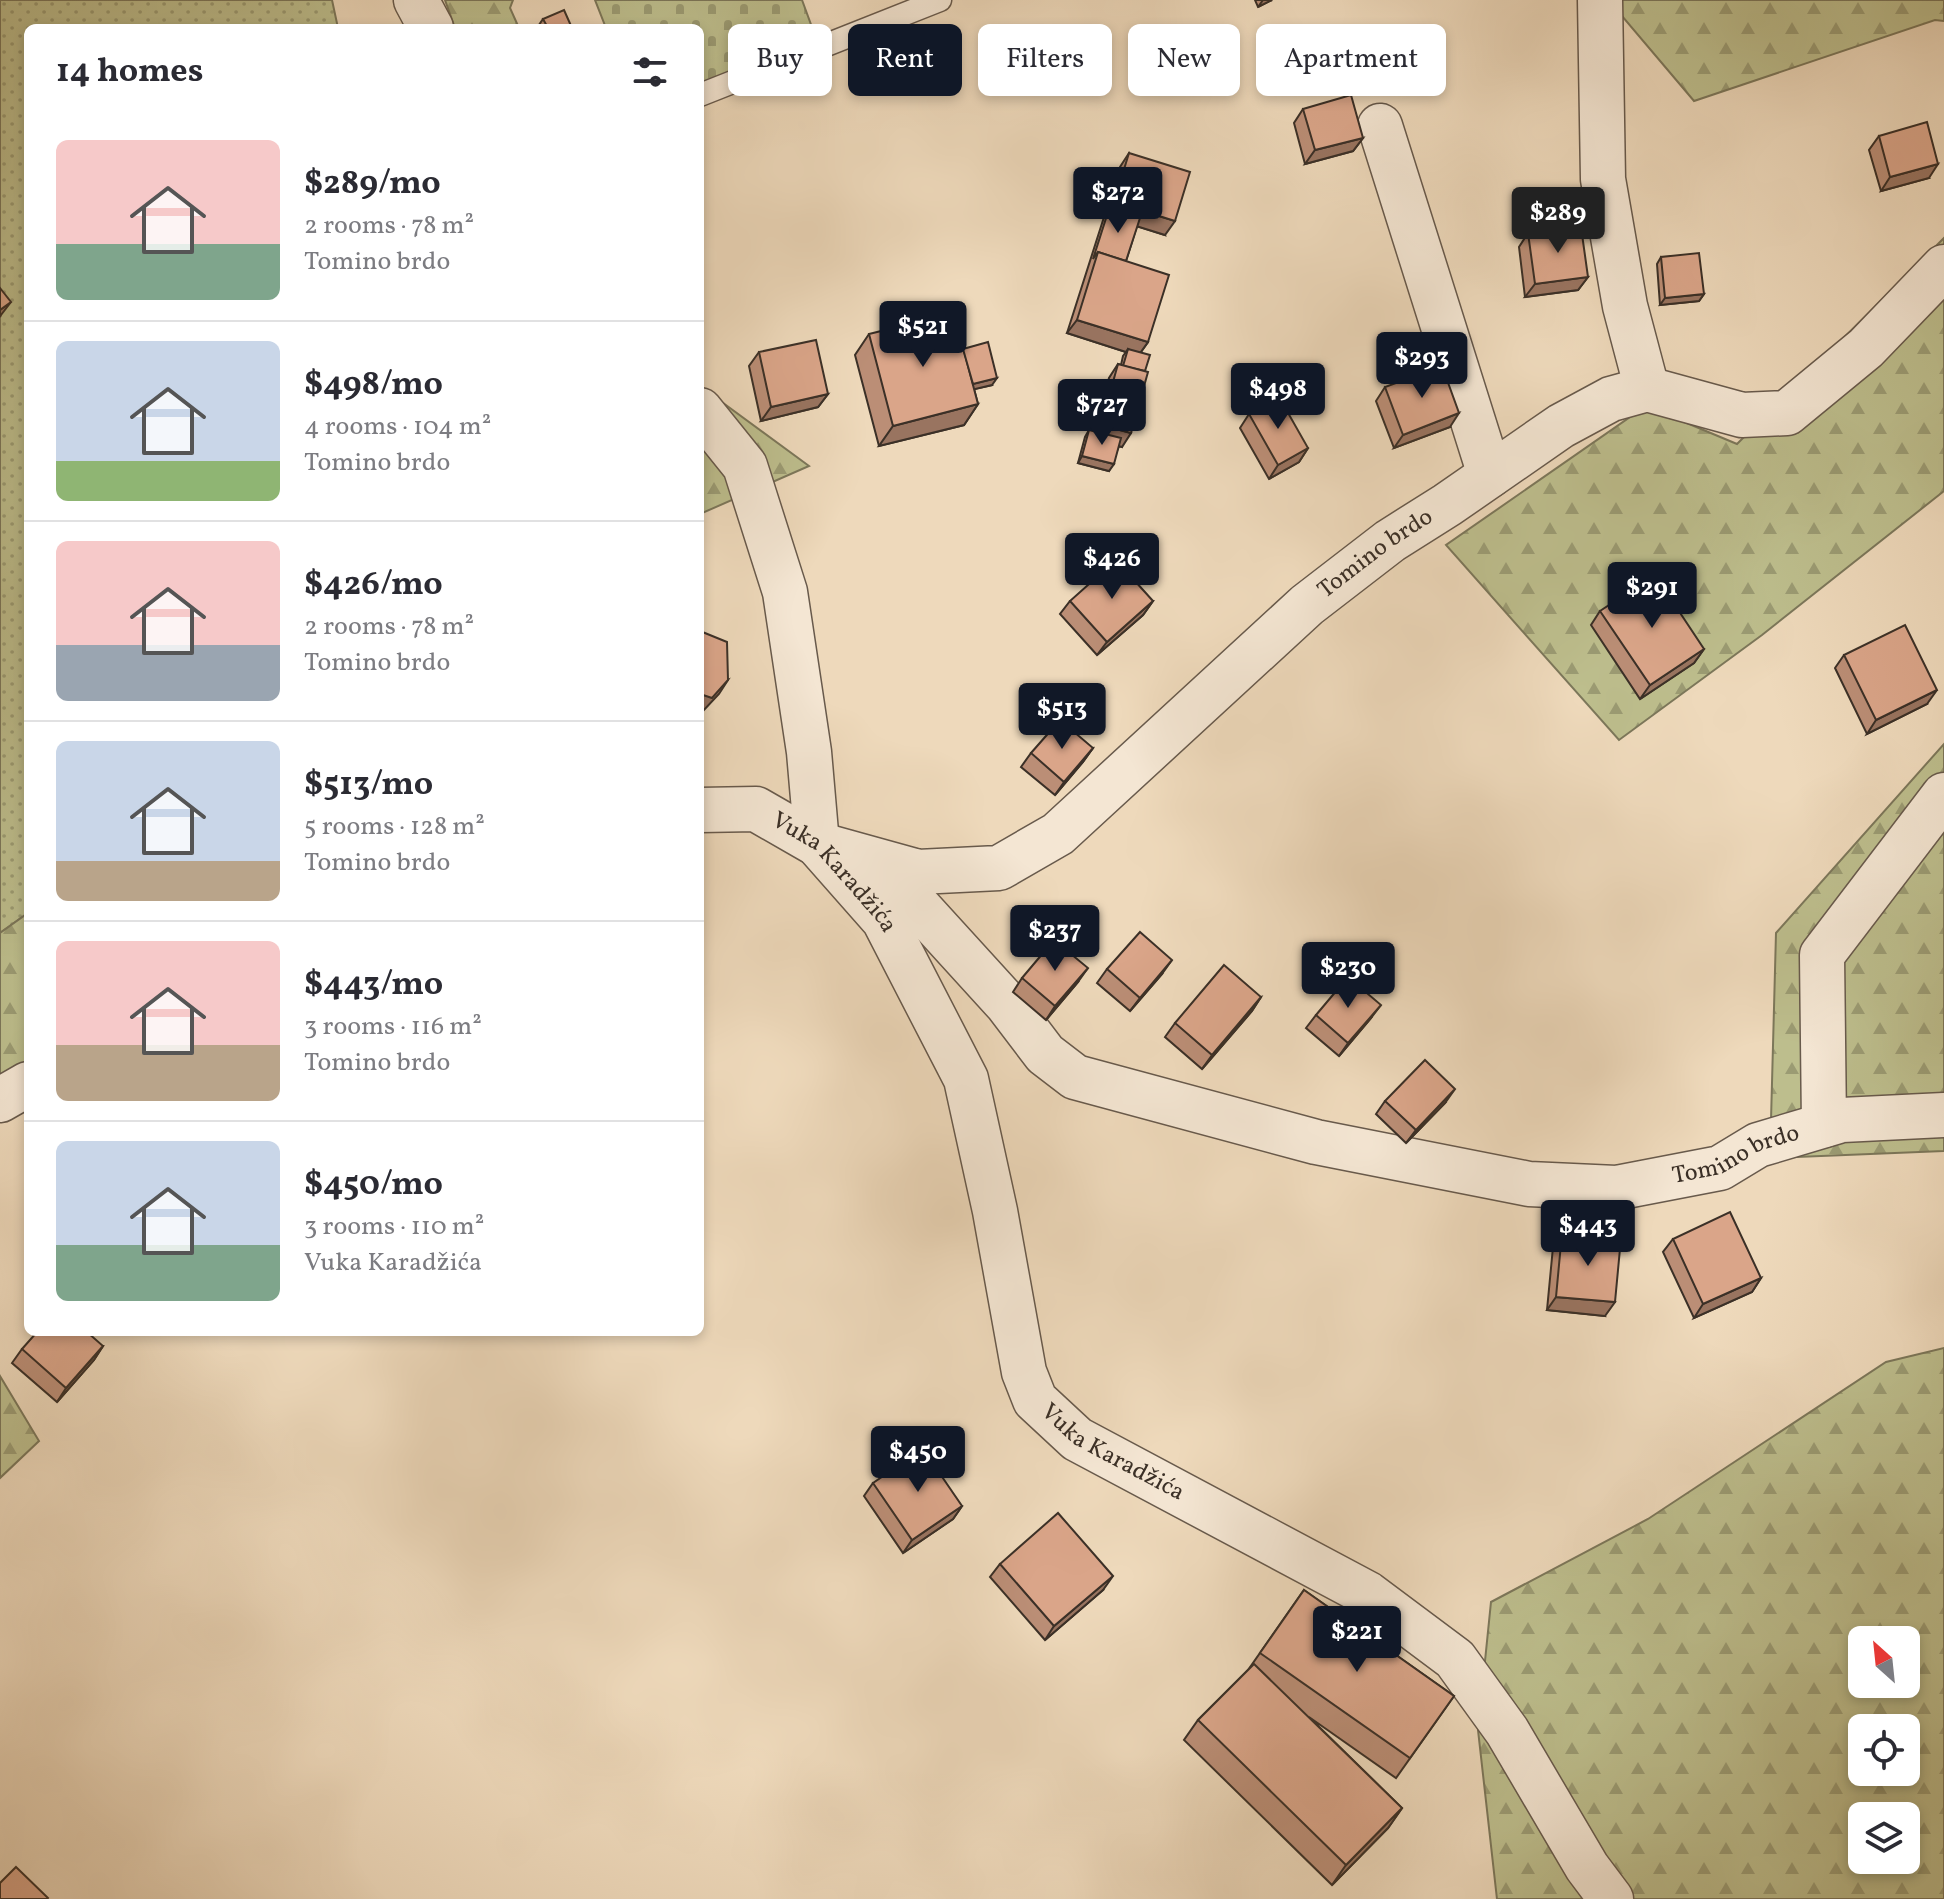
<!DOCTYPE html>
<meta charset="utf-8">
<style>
:root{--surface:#fff;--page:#f7f7f7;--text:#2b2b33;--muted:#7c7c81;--line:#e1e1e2;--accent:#111827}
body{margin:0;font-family:Vollkorn,serif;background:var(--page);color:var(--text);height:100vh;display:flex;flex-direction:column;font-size:30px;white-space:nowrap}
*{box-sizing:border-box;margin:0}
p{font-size:26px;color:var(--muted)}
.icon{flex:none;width:44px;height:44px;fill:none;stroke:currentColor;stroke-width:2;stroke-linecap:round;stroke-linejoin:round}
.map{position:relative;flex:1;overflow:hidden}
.drawer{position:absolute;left:24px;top:24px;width:680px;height:1312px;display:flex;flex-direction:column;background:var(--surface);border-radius:12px;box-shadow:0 4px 12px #0003}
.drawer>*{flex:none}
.top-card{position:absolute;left:728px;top:24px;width:760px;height:72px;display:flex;gap:16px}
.needle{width:52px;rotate:333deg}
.buttons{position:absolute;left:1848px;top:1626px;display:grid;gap:16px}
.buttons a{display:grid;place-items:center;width:72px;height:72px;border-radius:12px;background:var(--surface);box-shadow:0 4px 12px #0003;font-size:40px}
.price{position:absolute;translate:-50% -68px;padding:0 18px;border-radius:8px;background:var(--accent);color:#fff;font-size:26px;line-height:52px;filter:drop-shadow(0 2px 4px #0008)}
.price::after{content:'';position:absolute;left:50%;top:48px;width:24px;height:18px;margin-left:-12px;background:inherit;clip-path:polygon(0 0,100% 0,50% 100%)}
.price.selected{background:#222;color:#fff}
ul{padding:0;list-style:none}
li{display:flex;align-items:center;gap:24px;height:200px;padding:0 32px}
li+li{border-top:2px solid var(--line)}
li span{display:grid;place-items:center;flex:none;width:224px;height:160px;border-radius:12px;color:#555}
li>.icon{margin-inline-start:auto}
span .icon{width:96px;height:96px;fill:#fffc;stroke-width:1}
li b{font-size:34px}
h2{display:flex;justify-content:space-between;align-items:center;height:96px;padding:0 32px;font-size:34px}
.tag{padding:0 28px;border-radius:12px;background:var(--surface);box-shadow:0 4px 12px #0003;font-size:28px;line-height:72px}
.tag.selected{background:var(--accent);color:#fff}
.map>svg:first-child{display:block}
.grass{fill:url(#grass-dots);stroke:#7c775a;stroke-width:2}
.forest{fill:url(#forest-firs);stroke:#7c775a;stroke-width:2;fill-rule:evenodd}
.cemetery{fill:url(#cemetery-stones);stroke:#7c775a;stroke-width:2}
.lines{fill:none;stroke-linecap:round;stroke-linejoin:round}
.lane-casing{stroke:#685a4c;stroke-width:25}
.street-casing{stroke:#685a4c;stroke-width:47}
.lane{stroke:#f4e6d3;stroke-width:22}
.street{stroke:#f4e6d3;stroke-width:44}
.wall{fill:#bb8e76;stroke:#3b3027;stroke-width:2}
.shaded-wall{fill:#997460;stroke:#3b3027;stroke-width:2}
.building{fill:#daa589;stroke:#3b3027;stroke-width:2}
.labels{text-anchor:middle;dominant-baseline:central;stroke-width:8;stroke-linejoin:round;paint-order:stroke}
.street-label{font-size:24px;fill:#3b3027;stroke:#f4e6d3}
</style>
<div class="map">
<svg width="1944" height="1899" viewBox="0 0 1944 1899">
<defs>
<pattern id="grass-dots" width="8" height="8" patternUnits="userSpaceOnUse" patternTransform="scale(2)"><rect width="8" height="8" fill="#bdbe8d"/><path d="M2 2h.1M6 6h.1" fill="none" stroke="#9b9b73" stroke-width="1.8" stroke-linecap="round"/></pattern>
<pattern id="forest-firs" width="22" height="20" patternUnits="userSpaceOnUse" patternTransform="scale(2)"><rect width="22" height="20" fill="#bdbe8d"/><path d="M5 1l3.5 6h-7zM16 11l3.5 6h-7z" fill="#9b9b73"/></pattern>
<pattern id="cemetery-stones" width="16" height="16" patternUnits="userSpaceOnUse" patternTransform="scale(2)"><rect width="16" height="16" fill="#bdbe8d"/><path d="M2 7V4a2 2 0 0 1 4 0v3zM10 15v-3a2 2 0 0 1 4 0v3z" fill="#9b9b73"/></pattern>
</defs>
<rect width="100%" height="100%" fill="#eed9bb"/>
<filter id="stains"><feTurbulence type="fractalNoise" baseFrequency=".0025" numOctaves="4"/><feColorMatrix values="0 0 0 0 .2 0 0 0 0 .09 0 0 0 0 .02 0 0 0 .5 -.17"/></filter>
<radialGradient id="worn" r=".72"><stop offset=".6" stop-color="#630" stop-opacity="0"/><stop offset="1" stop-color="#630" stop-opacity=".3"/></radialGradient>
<path class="grass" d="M0,0H332L338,28H28V913L0,933Z"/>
<g class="forest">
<path d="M445,0H513L510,8L519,28H455Z"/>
<path d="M1617,0H1944V21L1935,20L1694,101L1616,9Z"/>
<path d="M1944,238V491L1762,635L1619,740L1446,545L1646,406L1737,444Z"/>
<path d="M700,386L809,466L700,514Z"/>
<path d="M1944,744V1151L1770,1158L1776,933Z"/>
<path d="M28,913V1101L0,1117V933Z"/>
<path d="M1944,1348V1899H1497L1478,1730L1491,1602L1648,1519L1886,1362ZM1862,1640H1906V1684H1862ZM1862,1728H1906V1772H1862ZM1862,1816H1906V1860H1862Z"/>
<path d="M0,1376L39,1441L0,1478Z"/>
</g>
<path class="cemetery" d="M595,0H802L817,41L700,84V28H606Z"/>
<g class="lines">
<defs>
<path id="lane" d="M700,95L940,0"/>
<g id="street">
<path d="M416,0L431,28"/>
<path d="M1600,0L1603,179L1625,306L1647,389"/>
<path d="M1380,126L1490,475"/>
<path d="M700,410L745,466L785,592L809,752L817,844"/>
<path id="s1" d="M700,810L756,809L817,844L884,920L966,1079L995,1211L1024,1372L1035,1400L1077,1439L1368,1594L1455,1659L1507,1731L1587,1867L1611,1899"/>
<path id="s2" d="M817,844L918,872L999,868L1058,834L1307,605L1390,541L1447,505L1561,426L1611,399L1647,389L1742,415L1787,413L1866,348L1944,267"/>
<path id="s3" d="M864,872L915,903L1007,1004L1045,1054L1075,1077L1316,1142L1529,1184L1616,1188L1720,1168L1758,1145L1842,1120L1944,1115"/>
<path d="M0,1100L28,1084"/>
<path d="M1824,1125L1822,955L1944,795"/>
</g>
</defs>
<use href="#lane" class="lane-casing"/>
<use href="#street" class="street-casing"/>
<use href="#lane" class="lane"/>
<use href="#street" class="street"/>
</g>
<g class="wall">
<path d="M1255,0H1272L1258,7Z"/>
<path d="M543,19L572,28H540L539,25Z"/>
<path d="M1303,109L1363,138L1353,151L1305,164L1294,123Z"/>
<path d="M1879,136L1929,178L1881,191L1869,150Z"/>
<path d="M1129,153L1165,235L1137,226L1126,261L1148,342L1141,352L1122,447L1119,446L1109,471L1078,463L1085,437L1089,430L1094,432L1109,378L1118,364L1121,365L1123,356L1126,352L1067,333L1120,167Z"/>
<path d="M1528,233L1588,277L1578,290L1525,297L1519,247Z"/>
<path d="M1661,257L1704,294L1699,301L1660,305L1657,264Z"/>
<path d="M869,334L963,349L992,385L974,389L978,404L964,425L879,446L855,355Z"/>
<path d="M759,352L828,394L818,407L761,421L749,366Z"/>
<path d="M1385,387L1450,427L1394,448L1376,401Z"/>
<path d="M1249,414L1308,448L1299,462L1269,479L1240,428Z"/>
<path d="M1070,601H1153L1143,615L1097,655L1060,614Z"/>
<path d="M1600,611L1704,649L1694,663L1640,699L1591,625Z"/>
<path d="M1844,655L1927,704L1867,734L1835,668Z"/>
<path d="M1093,748L1083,762L1055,795L1021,767L1031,753Z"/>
<path d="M1107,969L1162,974L1130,1011L1097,983Z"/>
<path d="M1022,978L1078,982L1046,1020L1013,992Z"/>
<path d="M1261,997L1252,1011L1202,1069L1165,1037L1175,1023Z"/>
<path d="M1316,1015L1371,1018L1339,1056L1306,1028Z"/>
<path d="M1385,1101L1445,1103L1406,1143L1376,1114Z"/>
<path d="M1562,1233L1605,1316L1547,1310L1553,1247Z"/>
<path d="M1673,1239L1761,1278L1752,1292L1694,1318L1663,1252Z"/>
<path d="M103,1346L94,1360L57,1402L12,1363L22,1349Z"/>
<path d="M873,1483L962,1506L953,1519L903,1553L864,1496Z"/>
<path d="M1000,1564L1103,1590L1045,1640L990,1577Z"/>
<path d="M1304,1590L1454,1696L1396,1778L1309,1717L1402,1808L1388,1828L1332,1885L1184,1740L1198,1720L1248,1670Z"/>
</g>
<g class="shaded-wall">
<path d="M1263,0H1272L1258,7Z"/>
<path d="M1363,138L1353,151L1305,164L1315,150Z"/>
<path d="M1938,164L1929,178L1881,191L1890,177Z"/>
<path d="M1114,202L1175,221L1165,235L1107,217L1109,209L1104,216Z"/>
<path d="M1588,277L1578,290L1525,297L1535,284Z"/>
<path d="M1704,294L1699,301L1660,305L1665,298Z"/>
<path d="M11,302L1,315L0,317V310Z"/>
<path d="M1077,320L1148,342L1138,356L1128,349L1126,352L1067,333Z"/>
<path d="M997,378L992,385L967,391L972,384Z"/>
<path d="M828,394L818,407L761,421L771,407Z"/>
<path d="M978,404L964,425L879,446L893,426Z"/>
<path d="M1459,413L1450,427L1394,448L1403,435Z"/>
<path d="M1101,425L1131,433L1122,447L1092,439Z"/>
<path d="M1308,448L1299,462L1269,479L1278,465Z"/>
<path d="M1082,456L1114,464L1109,471L1078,463Z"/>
<path d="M1153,601L1143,615L1097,655L1107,642Z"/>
<path d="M1704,649L1694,663L1640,699L1650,685Z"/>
<path d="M728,680L719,694L703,711H700V694Z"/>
<path d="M1937,690L1927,704L1867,734L1876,720Z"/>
<path d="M1093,748L1083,762L1055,795L1064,782Z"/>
<path d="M1172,960L1162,974L1130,1011L1140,998Z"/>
<path d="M1088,968L1078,982L1046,1020L1055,1006Z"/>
<path d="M1261,997L1252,1011L1202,1069L1212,1055Z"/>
<path d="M1381,1005L1371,1018L1339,1056L1348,1043Z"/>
<path d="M1455,1089L1445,1103L1406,1143L1416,1130Z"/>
<path d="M1761,1278L1752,1292L1694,1318L1703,1304Z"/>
<path d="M1556,1297L1615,1302L1605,1316L1547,1310Z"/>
<path d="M103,1346L94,1360L57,1402L66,1388Z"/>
<path d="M962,1506L953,1519L903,1553L912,1540Z"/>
<path d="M1113,1576L1103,1590L1045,1640L1054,1626Z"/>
<path d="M1402,1808L1388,1828L1332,1885L1346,1865Z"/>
</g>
<g class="building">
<path d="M564,10L572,28H548L543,19Z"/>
<path d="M1351,95L1363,138L1315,150L1303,109Z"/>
<path d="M1927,122L1938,164L1890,177L1879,136Z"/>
<path d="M1129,153L1190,172L1175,221L1114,202Z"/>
<path d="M1109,209L1140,218L1126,261L1098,252L1093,259Z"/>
<path d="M1581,227L1588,277L1535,284L1528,233Z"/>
<path d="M1098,252L1169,275L1148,342L1077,320Z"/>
<path d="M1699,253L1704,294L1665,298L1661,257Z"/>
<path d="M0,288L11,302L0,310Z"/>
<path d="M954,313L978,404L893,426L869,334Z"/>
<path d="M816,340L828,394L771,407L759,352Z"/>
<path d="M988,342L997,378L973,384L963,349Z"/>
<path d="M1128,349L1150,355L1145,371L1123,366Z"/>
<path d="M1118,364L1148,372L1131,433L1101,425Z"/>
<path d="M1442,366L1459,413L1403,435L1385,387Z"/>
<path d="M1279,397L1308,448L1278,465L1249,414Z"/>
<path d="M1089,430L1121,438L1114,464L1082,456Z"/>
<path d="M1116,560L1153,601L1107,642L1070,601Z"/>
<path d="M1655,575L1704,649L1650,685L1600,611Z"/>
<path d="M1905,625L1937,690L1876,720L1844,655Z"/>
<path d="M700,631L727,642L728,680L712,698L700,694Z"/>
<path d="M1060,720L1093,748L1064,782L1031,753Z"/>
<path d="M1140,932L1172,960L1140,998L1107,969Z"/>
<path d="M1054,940L1088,968L1055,1006L1022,978Z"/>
<path d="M1224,965L1261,997L1212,1055L1175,1023Z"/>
<path d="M1348,977L1381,1005L1348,1043L1316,1015Z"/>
<path d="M1425,1060L1455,1089L1416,1130L1385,1101Z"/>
<path d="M1730,1212L1761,1278L1703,1304L1673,1239Z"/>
<path d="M1562,1233L1621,1238L1615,1302L1556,1297Z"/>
<path d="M37,1332H87L103,1346L66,1388L22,1349Z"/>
<path d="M923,1449L962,1506L912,1540L873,1483Z"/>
<path d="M1058,1513L1113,1576L1054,1626L1000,1564Z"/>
<path d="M1304,1590L1454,1696L1410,1758L1260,1653Z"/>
<path d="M1254,1664L1402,1808L1346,1865L1198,1720Z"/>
<path d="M16,1867L48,1898L47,1899H0V1883Z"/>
</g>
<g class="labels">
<g class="street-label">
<text stroke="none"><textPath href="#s2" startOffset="678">Tomino brdo</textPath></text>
<text stroke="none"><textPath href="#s1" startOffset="158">Vuka Karadžića</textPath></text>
<text stroke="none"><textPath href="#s3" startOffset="976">Tomino brdo</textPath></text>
<text stroke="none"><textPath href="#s1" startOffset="830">Vuka Karadžića</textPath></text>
</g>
</g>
<rect width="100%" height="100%" filter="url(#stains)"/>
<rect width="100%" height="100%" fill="url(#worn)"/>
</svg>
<div class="buttons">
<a><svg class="needle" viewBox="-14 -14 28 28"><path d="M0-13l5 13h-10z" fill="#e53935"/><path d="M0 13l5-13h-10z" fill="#7c7c81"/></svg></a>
<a><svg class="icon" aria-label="locate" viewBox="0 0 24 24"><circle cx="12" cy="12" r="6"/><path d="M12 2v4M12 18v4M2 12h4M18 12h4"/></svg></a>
<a><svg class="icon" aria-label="layers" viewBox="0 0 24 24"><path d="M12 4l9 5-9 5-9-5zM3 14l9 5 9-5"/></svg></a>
</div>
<b class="price" style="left:1118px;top:235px">$272</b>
<b class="price selected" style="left:1558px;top:255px">$289</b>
<b class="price" style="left:923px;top:369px">$521</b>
<b class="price" style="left:1422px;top:400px">$293</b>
<b class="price" style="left:1278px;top:431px">$498</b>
<b class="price" style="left:1102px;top:447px">$727</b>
<b class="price" style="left:1112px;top:601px">$426</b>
<b class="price" style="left:1652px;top:630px">$291</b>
<b class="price" style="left:1062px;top:751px">$513</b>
<b class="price" style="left:1055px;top:973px">$237</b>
<b class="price" style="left:1348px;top:1010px">$230</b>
<b class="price" style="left:1588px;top:1268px">$443</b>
<b class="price" style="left:918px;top:1494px">$450</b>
<b class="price" style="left:1357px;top:1674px">$221</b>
<div class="top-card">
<a class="tag">Buy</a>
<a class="tag selected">Rent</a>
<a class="tag">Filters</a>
<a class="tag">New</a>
<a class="tag">Apartment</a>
</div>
<section class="drawer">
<h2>14 homes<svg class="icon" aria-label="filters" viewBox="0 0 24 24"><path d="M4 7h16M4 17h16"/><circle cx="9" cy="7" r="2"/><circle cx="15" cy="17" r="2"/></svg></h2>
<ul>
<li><span style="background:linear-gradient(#f6c9c9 65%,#7fa58c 0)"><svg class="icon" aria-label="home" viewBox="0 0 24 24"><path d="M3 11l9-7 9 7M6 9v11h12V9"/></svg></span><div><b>$289/mo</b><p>2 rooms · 78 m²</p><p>Tomino brdo</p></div></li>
<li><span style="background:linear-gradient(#c9d6e8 75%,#8fb573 0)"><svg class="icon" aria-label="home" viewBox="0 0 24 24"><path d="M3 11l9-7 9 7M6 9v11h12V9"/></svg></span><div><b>$498/mo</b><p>4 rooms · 104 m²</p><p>Tomino brdo</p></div></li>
<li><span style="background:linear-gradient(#f6c9c9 65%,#9aa5b1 0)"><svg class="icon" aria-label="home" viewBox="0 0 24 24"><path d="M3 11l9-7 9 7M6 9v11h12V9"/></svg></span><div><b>$426/mo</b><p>2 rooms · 78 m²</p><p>Tomino brdo</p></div></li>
<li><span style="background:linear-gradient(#c9d6e8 75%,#b9a48a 0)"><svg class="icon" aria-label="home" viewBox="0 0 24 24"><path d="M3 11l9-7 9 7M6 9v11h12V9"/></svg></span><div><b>$513/mo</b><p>5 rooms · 128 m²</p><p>Tomino brdo</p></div></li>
<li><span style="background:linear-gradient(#f6c9c9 65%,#b9a48a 0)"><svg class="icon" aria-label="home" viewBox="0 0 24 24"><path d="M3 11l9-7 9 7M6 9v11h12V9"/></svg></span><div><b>$443/mo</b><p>3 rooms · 116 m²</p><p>Tomino brdo</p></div></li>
<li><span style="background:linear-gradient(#c9d6e8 65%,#7fa58c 0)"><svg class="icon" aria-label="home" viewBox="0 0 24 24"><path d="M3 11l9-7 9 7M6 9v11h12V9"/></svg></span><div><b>$450/mo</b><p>3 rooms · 110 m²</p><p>Vuka Karadžića</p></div></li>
</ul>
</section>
</div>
